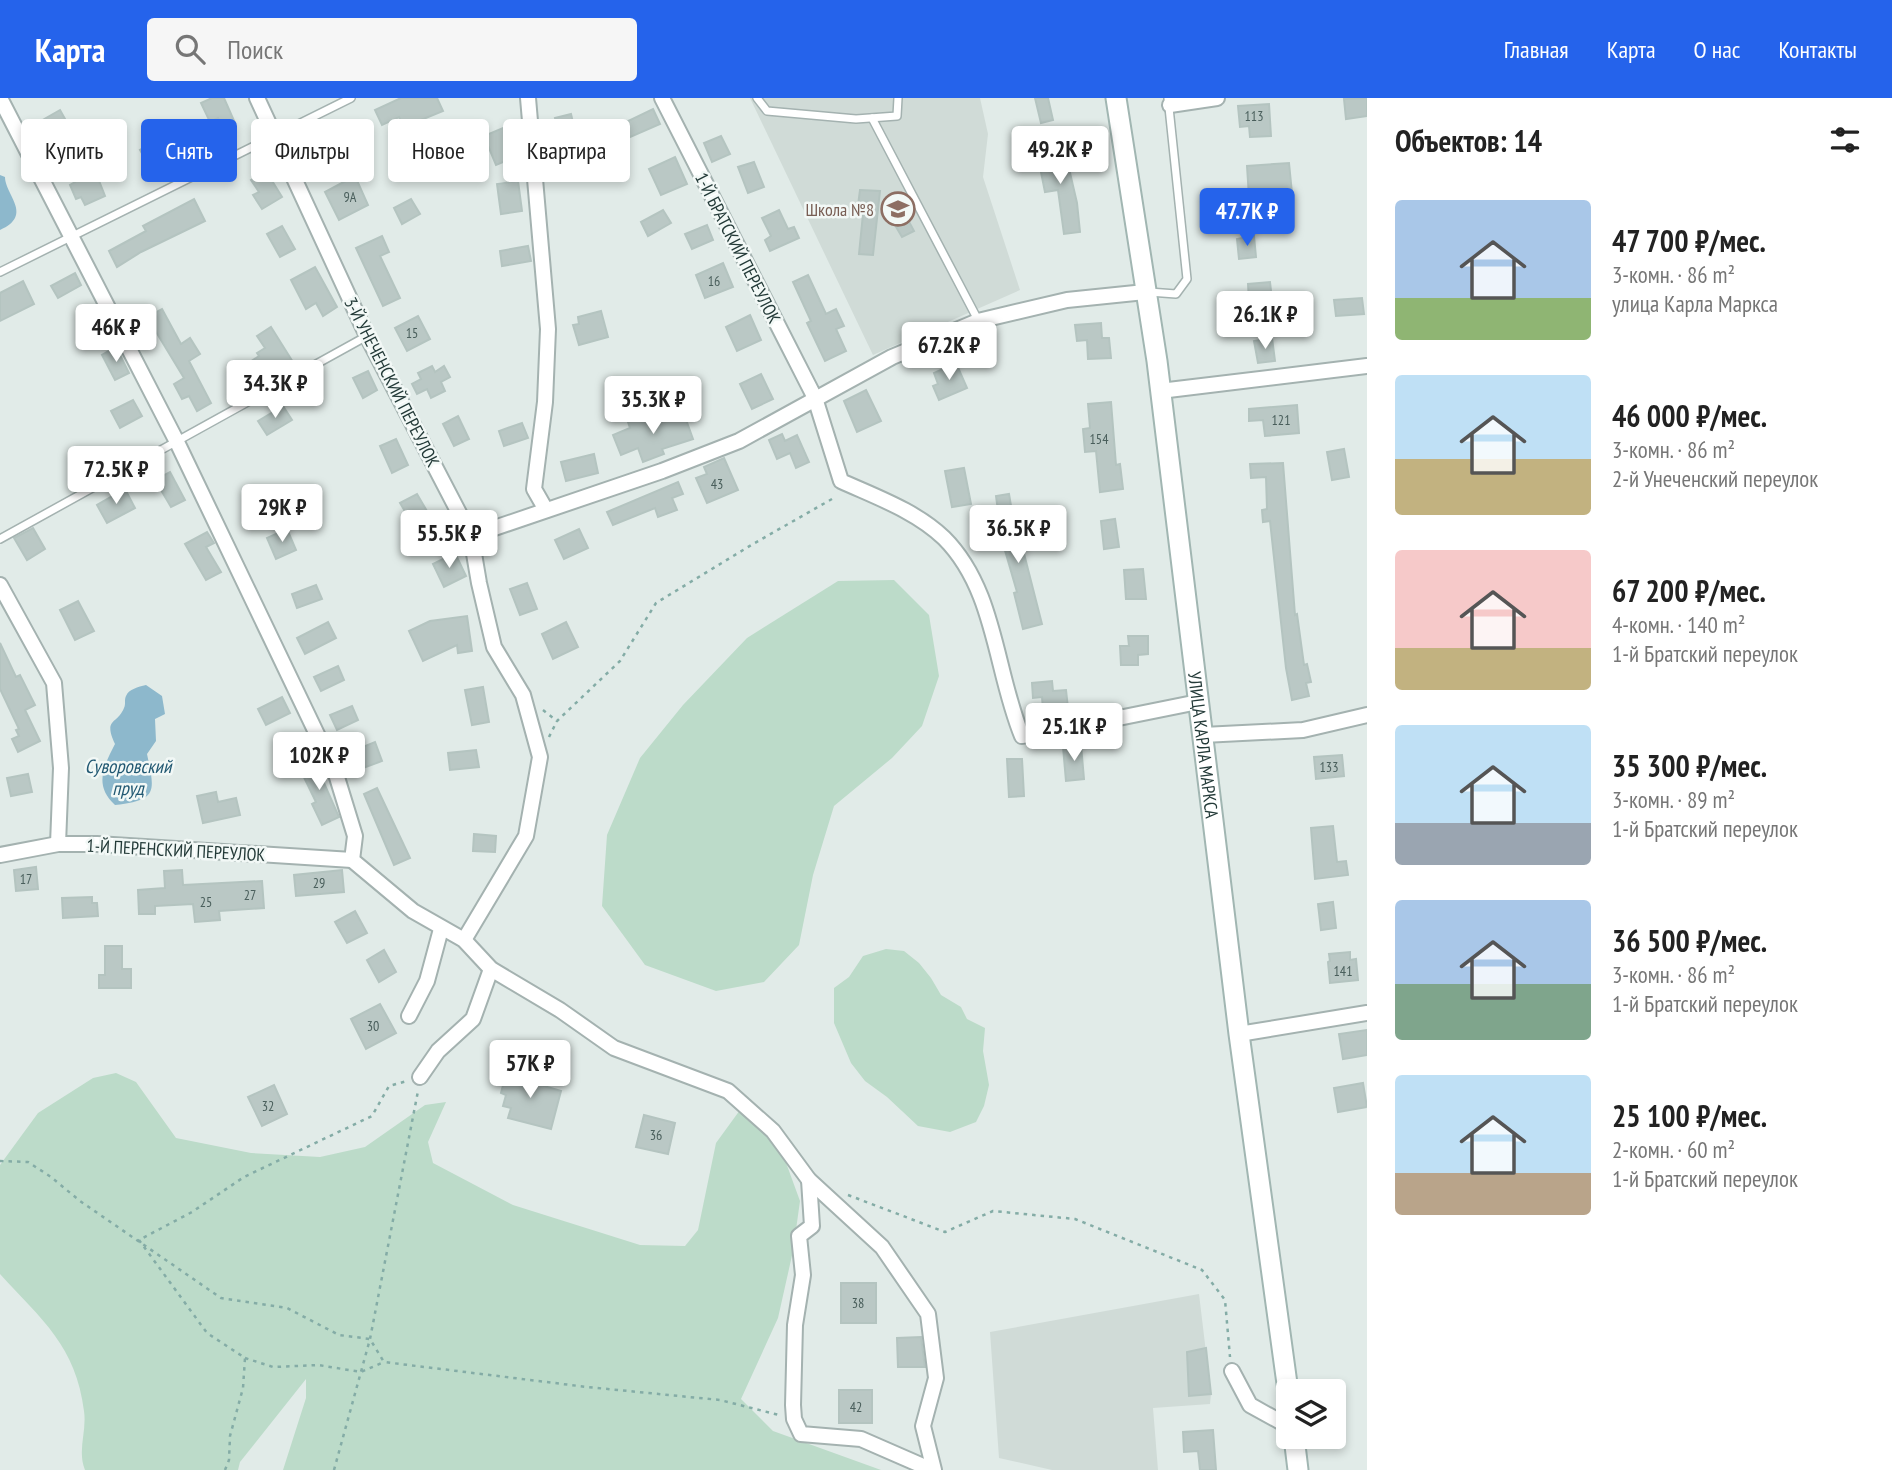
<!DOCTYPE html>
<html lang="ru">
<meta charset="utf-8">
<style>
:root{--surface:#fff;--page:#f6f6f6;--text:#222;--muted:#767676;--accent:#2563eb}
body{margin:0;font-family:"PT Sans Narrow",sans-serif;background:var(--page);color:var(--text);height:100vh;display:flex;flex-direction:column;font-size:26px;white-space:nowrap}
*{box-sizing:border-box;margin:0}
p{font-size:23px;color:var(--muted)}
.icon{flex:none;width:38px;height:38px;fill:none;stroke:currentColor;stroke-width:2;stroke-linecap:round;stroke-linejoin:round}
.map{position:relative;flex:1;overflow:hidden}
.panel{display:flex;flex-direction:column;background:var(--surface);width:525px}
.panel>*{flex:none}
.guide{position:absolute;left:21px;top:21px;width:665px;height:63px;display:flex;gap:14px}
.controls{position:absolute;left:1276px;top:1281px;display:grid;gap:14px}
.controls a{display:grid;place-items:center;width:70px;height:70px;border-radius:7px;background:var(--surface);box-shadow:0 4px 10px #0003;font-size:35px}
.price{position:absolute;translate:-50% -60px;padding:0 16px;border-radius:7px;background:#fff;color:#222;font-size:23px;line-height:46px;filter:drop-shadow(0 2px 4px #0008)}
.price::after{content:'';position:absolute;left:50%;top:42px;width:21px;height:16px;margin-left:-10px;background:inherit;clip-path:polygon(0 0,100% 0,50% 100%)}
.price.current{background:var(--accent);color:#fff}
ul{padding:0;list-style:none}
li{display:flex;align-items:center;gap:21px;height:175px;padding:0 28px}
li span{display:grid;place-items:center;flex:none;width:196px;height:140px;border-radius:7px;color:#555}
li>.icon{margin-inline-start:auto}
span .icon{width:84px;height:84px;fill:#fffc;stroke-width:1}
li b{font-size:30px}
h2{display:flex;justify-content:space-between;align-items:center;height:84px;padding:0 28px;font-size:30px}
.pill{padding:0 24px;border-radius:7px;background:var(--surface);box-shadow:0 4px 10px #0003;font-size:24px;line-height:63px}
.pill.current{background:var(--accent);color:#fff}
header{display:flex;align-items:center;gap:42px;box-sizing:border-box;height:98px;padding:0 35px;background:var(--accent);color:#fff}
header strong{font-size:33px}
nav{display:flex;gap:38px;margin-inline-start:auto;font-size:24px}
.search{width:490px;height:63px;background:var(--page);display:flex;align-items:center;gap:18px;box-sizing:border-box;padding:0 24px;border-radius:7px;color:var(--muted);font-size:26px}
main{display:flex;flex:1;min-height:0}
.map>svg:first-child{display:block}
.built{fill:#d0dbd7}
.green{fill:#bcdbc9}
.water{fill:#8db8cc}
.building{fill:#bac8c5;stroke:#b4c4c0;stroke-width:2}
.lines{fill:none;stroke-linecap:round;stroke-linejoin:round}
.service-casing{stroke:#a4b2b0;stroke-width:10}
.minor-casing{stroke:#a4b2b0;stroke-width:18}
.secondary-casing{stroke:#a1b6b2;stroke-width:23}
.path{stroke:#84aca6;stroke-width:2.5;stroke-dasharray:3.5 5;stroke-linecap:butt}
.service{stroke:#fff;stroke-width:7}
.minor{stroke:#fff;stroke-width:14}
.secondary{stroke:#fff;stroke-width:19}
.labels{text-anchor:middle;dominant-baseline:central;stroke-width:5;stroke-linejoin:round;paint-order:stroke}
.number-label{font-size:14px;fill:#495e5b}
.education-label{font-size:18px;fill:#785e54;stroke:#f2f8f6;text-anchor:end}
.street-label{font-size:18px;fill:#233a38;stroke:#f2f8f6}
.water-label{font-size:19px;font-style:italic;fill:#215872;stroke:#f2f8f6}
</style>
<header>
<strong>Карта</strong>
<div class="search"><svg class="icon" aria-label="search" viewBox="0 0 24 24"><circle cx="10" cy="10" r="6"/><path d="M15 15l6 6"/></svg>Поиск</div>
<nav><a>Главная</a><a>Карта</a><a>О нас</a><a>Контакты</a></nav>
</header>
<main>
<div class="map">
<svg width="1367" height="1372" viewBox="0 0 1367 1372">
<rect width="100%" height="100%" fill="#e1ebe8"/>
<g class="built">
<path d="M750,0H980L988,36L983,79L1020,192L873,257Z"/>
<path d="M1199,1196L1211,1296L1210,1306L1153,1310L1158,1372H1052L999,1360L990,1234Z"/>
</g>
<g class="green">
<path d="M894,482L929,517L939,578L922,628L892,660L834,708L813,777L799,847L764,884L716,893L645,867L602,808L607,737L640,660L683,607L747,540L838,483Z"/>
<path d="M886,851L904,853L919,865L931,880L941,897L961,909L967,921L985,930L983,953L989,987L984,1008L976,1024L950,1034L918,1028L887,999L865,983L851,965L834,925V890L849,879L863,858Z"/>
<path d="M116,975L136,984L176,1040L251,1055L320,1059L365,1049L425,1007L446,1004L428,1044L433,1065L513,1107L640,1147L685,1148L698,1132L716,1045L740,1012L758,1025L785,1062L800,1103L793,1153L778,1220L741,1301L773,1333L881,1372H283L306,1300V1281L240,1364L238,1372H85C77,1352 87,1334 84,1313C76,1248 42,1222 0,1176V1067L38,1015L93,980Z"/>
</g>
<g class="water">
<path d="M0,77L5,79C5,97 34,117 0,132Z"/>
<path d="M146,587L162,598L165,616L155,621L156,643L147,656C155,694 158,702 115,707C94,688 103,669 115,646C103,620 117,627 124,610C126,606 124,602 126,598C129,591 138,589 146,587Z"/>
</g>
<g class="building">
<path d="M212,0H224L235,25L223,31L218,20L210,24L201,5Z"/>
<path d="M401,0H437L443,13L404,29L399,19L382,27L375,12Z"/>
<path d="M1035,0H1048L1053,22L1041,25Z"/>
<path d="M1367,0V18L1346,21L1344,1Z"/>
<path d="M1269,6L1271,38L1250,39L1249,28L1240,29L1238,8Z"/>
<path d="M653,11L660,26L628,40L622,26Z"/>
<path d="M60,12L74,37L53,48L39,24Z"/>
<path d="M571,16L578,46L563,50L555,20Z"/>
<path d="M503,30L515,59L496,67L484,38Z"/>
<path d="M167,37L182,62L154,77L140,52Z"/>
<path d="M721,38L730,56L712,64L704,45Z"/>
<path d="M320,44L329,65L317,70L307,49Z"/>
<path d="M1064,49L1077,105L1080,134L1064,136L1058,92L1045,94L1037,54Z"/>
<path d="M675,59L687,86L661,97L649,71Z"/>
<path d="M754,64L764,89L748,95L738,69Z"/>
<path d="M1289,65L1292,95L1249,99L1247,68Z"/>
<path d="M94,70L105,98L85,107L81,99L76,101L70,87L75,84L73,79Z"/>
<path d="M266,73L282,99L262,111L253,97L259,94L251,82Z"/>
<path d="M355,78L368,107L339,122L325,94Z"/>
<path d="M518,83L522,113L501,116L497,86Z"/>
<path d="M860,92L880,93L873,157L859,156L863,116L857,115Z"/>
<path d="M194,101L205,123L141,154L117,169L109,153L146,133L143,128Z"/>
<path d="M411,101L420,116L402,126L394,110Z"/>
<path d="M663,112L671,125L648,138L641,124Z"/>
<path d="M779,112L788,131L794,129L799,140L770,153L765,142L771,138L762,120Z"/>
<path d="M907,120L914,133L902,139L895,127Z"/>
<path d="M707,127L713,142L692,151L685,136Z"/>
<path d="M282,128L295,151L280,159L267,136Z"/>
<path d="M382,138L389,154L380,158L400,200L383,208L356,150Z"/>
<path d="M1254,138L1256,159L1239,161L1237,141Z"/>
<path d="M528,148L531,163L502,168L500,153Z"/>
<path d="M723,165L733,189L705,200L696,177Z"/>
<path d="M315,169L337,209L323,218L316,205L306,211L291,182Z"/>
<path d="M75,175L81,187L58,200L51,188Z"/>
<path d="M808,177L826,216L836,211L844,228L836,231L846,253L825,263L807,225L811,223L793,184Z"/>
<path d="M23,183L34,206L0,223V195Z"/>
<path d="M1270,184L1272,201L1249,203L1248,186Z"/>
<path d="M1362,200L1364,216L1336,218L1334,202Z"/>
<path d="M162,211L181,246L190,240L200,256L189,263L211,305L197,313L189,298L182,301L174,286L184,280L147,219Z"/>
<path d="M601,213L608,239L579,247L573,227L579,226L578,219Z"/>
<path d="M750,217L761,242L737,253L726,229Z"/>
<path d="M418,218L430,241L407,253L395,230Z"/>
<path d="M1101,225L1102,240H1109L1111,260L1088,261L1087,242L1077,243L1075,227Z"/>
<path d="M271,229L296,269L283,277L278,270L261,281L250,264L259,258L257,255L265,250L257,238Z"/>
<path d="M1272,240L1275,263L1258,265L1254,243Z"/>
<path d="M116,249L129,275L115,282L102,257Z"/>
<path d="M956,265L967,290L939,302L933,288L938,286L934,275Z"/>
<path d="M432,268L435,274L444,268L450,279L441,284L445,293L431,300L427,291L417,296L412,286L421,281L418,275Z"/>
<path d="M368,273L377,292L363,300L353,280Z"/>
<path d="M761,276L773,301L752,311L740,286Z"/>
<path d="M866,292L881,323L857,334L844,303Z"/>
<path d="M133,302L142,318L120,330L111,313Z"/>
<path d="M1111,304L1116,367L1120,366L1123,391L1100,394L1096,353L1085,354L1083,331L1090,330L1088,306Z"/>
<path d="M1297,307L1299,335L1265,338L1263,322L1249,323V311Z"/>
<path d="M283,308L292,322L267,337L258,323Z"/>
<path d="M649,316L653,327L684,316L693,341L662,351L664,356L643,364L638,350L621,357L613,337L630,330L628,324Z"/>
<path d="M458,318L469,341L454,348L443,326Z"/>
<path d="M522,325L528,340L504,348L499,333Z"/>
<path d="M782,336L785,343L797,337L809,364L796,370L790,355L777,361L769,342Z"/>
<path d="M396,341L408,367L392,375L380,348Z"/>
<path d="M1344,351L1349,379L1332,382L1327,354Z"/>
<path d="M93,354L101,369L78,382L70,367Z"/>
<path d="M594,356L598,375L566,383L561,364Z"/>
<path d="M724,360L738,392L707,405L696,380L707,376L704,369Z"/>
<path d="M1283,365L1295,517L1297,516L1304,567L1307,566L1311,584L1306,585L1309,598L1292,602L1286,570L1270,423L1263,424L1262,412L1267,411L1266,379L1251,380L1250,366Z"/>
<path d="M964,370L971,406L952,409L945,373Z"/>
<path d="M170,374L185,402L171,409L155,382Z"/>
<path d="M678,384L683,396L672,400L677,412L658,419L655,410L613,427L607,414Z"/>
<path d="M125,391L135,410L107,425L97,407Z"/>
<path d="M417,396L431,420L415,430L400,405Z"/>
<path d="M1009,396L1016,437L1019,436L1042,526L1023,531L1014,495L1017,494L1002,442L996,398Z"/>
<path d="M1115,421L1119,449L1104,451L1101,423Z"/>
<path d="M33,430L45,451L27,462L14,440Z"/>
<path d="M287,431L296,452L276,461L267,440Z"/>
<path d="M579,431L588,450L564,461L555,442Z"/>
<path d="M207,434L214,445L206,449L221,474L206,482L185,446Z"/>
<path d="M455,455L466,478L444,489L433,466Z"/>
<path d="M1143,471L1146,501H1126L1124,472Z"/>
<path d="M527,485L537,511L520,517L510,491Z"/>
<path d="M316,487L322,501L297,510L292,496Z"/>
<path d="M78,503L94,533L75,542L60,512Z"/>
<path d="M467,518L472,553L458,555L457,547L423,563L409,533L430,523Z"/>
<path d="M328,524L336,540L305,556L297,540Z"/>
<path d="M566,524L578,549L553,561L542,536Z"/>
<path d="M1128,538H1148V556L1138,557V567H1121L1120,548H1129Z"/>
<path d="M0,545L16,579L20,577L35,607L25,612L40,643L18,654L12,641L19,638L16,632L19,631L0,591Z"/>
<path d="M338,568L344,582L321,593L314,579Z"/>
<path d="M1052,583L1053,593L1066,592L1068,610L1043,612L1042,599L1033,600L1032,585Z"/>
<path d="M483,589L489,624L472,627L465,592Z"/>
<path d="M282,599L290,615L266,627L258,611Z"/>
<path d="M352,608L358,622L337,632L330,617Z"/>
<path d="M375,644L382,663L355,673L348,655Z"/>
<path d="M1081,647L1084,681L1066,683L1063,649Z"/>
<path d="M476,652L479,669L450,672L448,655Z"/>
<path d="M1342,657L1344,678L1316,681L1314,659Z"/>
<path d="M313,660L339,719L322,727L312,706L316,704L298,667Z"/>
<path d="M1007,661H1022L1024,698L1009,699Z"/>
<path d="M28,676L32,694L11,698L7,680Z"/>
<path d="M377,690L410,760L394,767L364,696Z"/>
<path d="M216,694L218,704L236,700L240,717L203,725L197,698Z"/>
<path d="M1333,728L1337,764L1346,763L1348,777L1315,781L1311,730Z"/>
<path d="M474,736L496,738L495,754L473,753Z"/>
<path d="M36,769L38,791L16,793L14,772Z"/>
<path d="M182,772L183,787L262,783L264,810L219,813L220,822L195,824L193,806L155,808V816H139L138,792L165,790L164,773Z"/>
<path d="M342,772L344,794L296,798L294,777Z"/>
<path d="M92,799V805H97L98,818L63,820L62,800Z"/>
<path d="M1333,804L1336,830L1321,832L1318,806Z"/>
<path d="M355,813L367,835L347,845L335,824Z"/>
<path d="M105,848H122V871H131V890H99V877H105Z"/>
<path d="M384,852L396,874L379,884L367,862Z"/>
<path d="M1350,854V862L1356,861L1358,882L1330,885L1328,864L1330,863L1329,856Z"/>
<path d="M380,906L396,935L366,951L351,921Z"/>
<path d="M1367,932V957L1343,961L1339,936Z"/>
<path d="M521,973L546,980L544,988L561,993L551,1031L508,1020L511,1010L503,1008L506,997L501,995L506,976L519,979Z"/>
<path d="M1363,985L1367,1009L1338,1014L1334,990Z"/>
<path d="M274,987L287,1016L262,1028L248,999Z"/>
<path d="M644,1017L675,1025L668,1056L636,1049Z"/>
<rect x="841" y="1185" width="35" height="40"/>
<path d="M921,1239L925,1269H898L897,1240Z"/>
<path d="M1206,1250L1211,1296L1189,1298L1187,1254Z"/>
<rect x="839" y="1292" width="33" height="33"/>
<path d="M1213,1332L1216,1372H1200L1198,1353L1184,1354L1183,1334Z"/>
</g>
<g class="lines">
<defs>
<g id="service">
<path d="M757,0L767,13L856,21L897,18L898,0"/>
<path d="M872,20L978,222"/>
<path d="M0,174L351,0"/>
<path d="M1149,194L1176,196L1187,181L1168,0"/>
<path d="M0,441L367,238"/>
</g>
<g id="minor">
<path d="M0,0L176,342L336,676L355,738L352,762L413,813L464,842L491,871L560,912L614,950L728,993L773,1033L809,1082L882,1149L928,1216L936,1280L923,1328L934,1372"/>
<path d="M257,0L367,238L471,438L479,485L494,549L523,597L540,659L526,738L464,842"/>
<path d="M528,0L548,231L545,304L534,391L546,412"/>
<path d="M662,0L815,300L841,383C876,399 916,413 944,440C996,492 995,573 1022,638L1069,630L1198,604"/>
<path d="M1170,7L1217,0"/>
<path d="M1160,293L1367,268"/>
<path d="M471,438L662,373L739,343L892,259L978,223L1067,202L1145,194"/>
<path d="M0,487L54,585L61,670L58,746"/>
<path d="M1203,637L1303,632L1367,617"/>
<path d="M0,757L58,746H97L352,762"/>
<path d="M409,918L427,883L441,831"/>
<path d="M1239,936L1367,915"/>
<path d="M420,979L438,953L473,921L491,871"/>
<path d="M809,1082L812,1128L799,1138L803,1177L795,1227L793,1307L794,1321L801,1336L861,1341L932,1372"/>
<path d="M1232,1273L1250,1307L1288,1328"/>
</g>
<g id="secondary">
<path id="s1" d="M1116,0L1157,263L1239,936L1288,1293"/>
<path d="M1294,1339L1298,1372"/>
</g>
</defs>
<use href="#service" class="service-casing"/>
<use href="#minor" class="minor-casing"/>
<use href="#secondary" class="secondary-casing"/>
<g class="path">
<path d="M543,612L557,623L620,563L656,505L753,446L832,401L834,397"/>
<path d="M549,639L557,623"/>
<path d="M0,1063L28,1064L51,1079L80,1103L221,1200L287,1210L339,1237L370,1241L384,1264L587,1289L720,1302L779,1317"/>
<path d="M848,1097L945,1134L993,1113L1075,1121L1202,1172L1225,1202L1230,1259"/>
<path d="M245,1260L273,1269L318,1267L361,1274L384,1264"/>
<path d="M225,1372L229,1362L230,1338L243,1290L245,1260L207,1235L139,1142L192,1114L244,1079L372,1018L389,988L407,983"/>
<path d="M334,1372L370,1241L418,993"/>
</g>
<use href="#service" class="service"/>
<use href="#minor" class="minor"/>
<use href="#secondary" class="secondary"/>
</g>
<defs>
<symbol id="school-ring" viewBox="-11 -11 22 22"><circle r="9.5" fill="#f2f8f6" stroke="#8d6e63" stroke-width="1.5"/><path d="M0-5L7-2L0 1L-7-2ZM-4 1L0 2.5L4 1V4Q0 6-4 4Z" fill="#8d6e63"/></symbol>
</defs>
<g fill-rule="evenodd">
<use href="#school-ring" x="879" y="92" width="38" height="38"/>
</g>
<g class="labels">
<g class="number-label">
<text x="1254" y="18">113</text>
<text x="350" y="99">9А</text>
<text x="714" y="183">16</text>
<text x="412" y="235">15</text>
<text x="1281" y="322">121</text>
<text x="1099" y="341">154</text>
<text x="717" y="386">43</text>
<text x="1329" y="669">133</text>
<text x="26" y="781">17</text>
<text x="319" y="785">29</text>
<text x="250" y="797">27</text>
<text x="206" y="804">25</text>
<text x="1343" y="873">141</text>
<text x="373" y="928">30</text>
<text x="268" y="1008">32</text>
<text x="656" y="1037">36</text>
<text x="858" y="1205">38</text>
<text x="856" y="1309">42</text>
</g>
<g class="education-label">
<text x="874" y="111">Школа №8</text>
</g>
<g class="street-label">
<text transform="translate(738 150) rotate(63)">1-Й БРАТСКИЙ ПЕРЕУЛОК</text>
<text transform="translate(392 284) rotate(63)">3-Й УНЕЧЕНСКИЙ ПЕРЕУЛОК</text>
<text stroke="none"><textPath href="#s1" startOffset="653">УЛИЦА КАРЛА МАРКСА</textPath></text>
<text transform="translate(176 752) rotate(3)">1-Й ПЕРЕНСКИЙ ПЕРЕУЛОК</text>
</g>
<g class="water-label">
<text x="128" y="668">Суворовский<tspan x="128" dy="22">пруд</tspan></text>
</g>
</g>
</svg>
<div class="controls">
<a><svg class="icon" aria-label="layers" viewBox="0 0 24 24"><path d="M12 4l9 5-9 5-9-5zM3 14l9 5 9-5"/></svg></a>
</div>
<b class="price" style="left:1060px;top:88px">49.2K ₽</b>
<b class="price current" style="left:1247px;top:150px">47.7K ₽</b>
<b class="price" style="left:1265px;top:253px">26.1K ₽</b>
<b class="price" style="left:116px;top:266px">46K ₽</b>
<b class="price" style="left:949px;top:284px">67.2K ₽</b>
<b class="price" style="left:275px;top:322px">34.3K ₽</b>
<b class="price" style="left:653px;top:338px">35.3K ₽</b>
<b class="price" style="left:116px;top:408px">72.5K ₽</b>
<b class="price" style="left:282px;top:446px">29K ₽</b>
<b class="price" style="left:1018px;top:467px">36.5K ₽</b>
<b class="price" style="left:449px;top:472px">55.5K ₽</b>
<b class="price" style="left:1074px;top:665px">25.1K ₽</b>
<b class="price" style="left:319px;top:694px">102K ₽</b>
<b class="price" style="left:530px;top:1002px">57K ₽</b>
<div class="guide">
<a class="pill">Купить</a>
<a class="pill current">Снять</a>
<a class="pill">Фильтры</a>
<a class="pill">Новое</a>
<a class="pill">Квартира</a>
</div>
</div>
<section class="panel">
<h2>Объектов: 14<svg class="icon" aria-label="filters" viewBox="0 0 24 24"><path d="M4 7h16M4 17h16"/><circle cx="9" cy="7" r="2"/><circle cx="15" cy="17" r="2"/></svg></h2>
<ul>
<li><span style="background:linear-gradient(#a9c7e8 70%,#8fb573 0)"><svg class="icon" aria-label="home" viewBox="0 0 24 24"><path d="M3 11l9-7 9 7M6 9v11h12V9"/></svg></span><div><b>47 700 ₽/мес.</b><p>3-комн. · 86 m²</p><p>улица Карла Маркса</p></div></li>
<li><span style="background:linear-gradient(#bfe0f5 60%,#c2b280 0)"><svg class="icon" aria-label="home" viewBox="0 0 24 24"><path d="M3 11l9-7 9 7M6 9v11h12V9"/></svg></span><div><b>46 000 ₽/мес.</b><p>3-комн. · 86 m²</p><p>2-й Унеченский переулок</p></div></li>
<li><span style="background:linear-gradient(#f6c9c9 70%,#c2b280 0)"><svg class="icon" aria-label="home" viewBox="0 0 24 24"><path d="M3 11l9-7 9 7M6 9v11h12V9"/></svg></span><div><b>67 200 ₽/мес.</b><p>4-комн. · 140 m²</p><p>1-й Братский переулок</p></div></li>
<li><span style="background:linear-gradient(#bfe0f5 70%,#9aa5b1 0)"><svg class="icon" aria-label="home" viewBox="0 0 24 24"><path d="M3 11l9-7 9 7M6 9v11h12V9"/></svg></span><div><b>35 300 ₽/мес.</b><p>3-комн. · 89 m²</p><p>1-й Братский переулок</p></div></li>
<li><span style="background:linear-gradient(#a9c7e8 60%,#7fa58c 0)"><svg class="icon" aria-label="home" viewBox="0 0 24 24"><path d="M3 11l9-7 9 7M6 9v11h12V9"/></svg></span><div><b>36 500 ₽/мес.</b><p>3-комн. · 86 m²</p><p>1-й Братский переулок</p></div></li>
<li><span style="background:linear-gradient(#bfe0f5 70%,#b9a48a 0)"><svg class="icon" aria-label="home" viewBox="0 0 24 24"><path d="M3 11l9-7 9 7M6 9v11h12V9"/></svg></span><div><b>25 100 ₽/мес.</b><p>2-комн. · 60 m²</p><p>1-й Братский переулок</p></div></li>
</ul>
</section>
</main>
